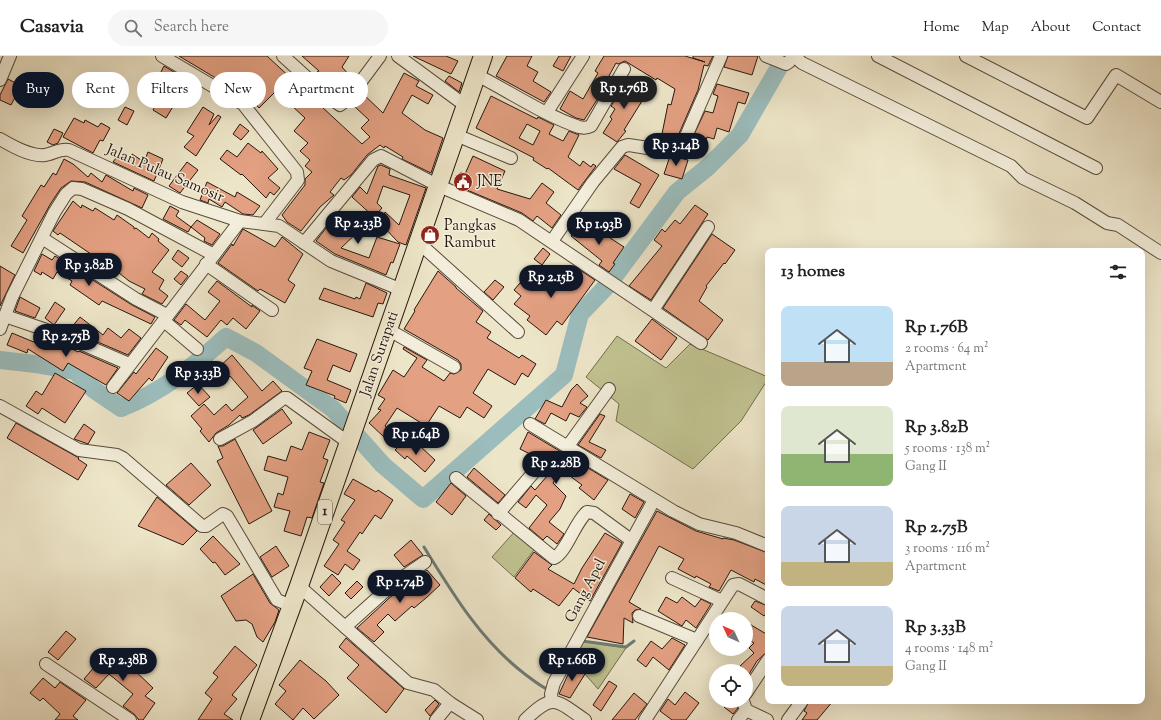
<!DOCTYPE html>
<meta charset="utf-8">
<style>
:root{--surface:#fff;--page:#f6f6f6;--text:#202124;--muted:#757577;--line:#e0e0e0;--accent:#111827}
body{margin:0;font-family:"Sorts Mill Goudy",serif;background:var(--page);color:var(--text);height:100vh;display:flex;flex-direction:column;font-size:15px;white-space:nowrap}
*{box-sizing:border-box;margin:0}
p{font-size:13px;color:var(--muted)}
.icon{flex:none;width:22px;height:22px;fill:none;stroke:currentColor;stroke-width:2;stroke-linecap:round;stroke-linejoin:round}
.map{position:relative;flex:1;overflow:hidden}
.details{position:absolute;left:765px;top:192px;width:380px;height:456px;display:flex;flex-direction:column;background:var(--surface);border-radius:8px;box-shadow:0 4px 16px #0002}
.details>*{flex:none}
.banner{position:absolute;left:12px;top:16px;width:380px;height:36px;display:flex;gap:8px}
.needle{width:26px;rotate:314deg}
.buttons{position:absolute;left:709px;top:556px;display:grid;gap:8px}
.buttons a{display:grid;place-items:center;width:44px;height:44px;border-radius:50%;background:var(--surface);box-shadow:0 4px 16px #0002;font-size:20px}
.price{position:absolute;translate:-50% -34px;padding:0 9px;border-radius:14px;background:var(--accent);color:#fff;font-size:13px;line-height:26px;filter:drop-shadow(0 1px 2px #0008)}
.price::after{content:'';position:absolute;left:50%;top:24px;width:12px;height:9px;margin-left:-6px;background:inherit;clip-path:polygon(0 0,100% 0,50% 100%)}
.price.current{background:#222;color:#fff}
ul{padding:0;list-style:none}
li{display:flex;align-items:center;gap:12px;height:100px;padding:0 16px}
li span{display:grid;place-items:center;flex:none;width:112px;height:80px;border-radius:8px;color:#555}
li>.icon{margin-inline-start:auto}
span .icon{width:48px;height:48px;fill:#fffc;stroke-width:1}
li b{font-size:17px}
h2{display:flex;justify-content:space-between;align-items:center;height:48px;padding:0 16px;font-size:17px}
.tag{padding:0 14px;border-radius:18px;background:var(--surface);box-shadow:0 4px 16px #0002;font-size:14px;line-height:36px}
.tag.current{background:var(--accent);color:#fff}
header{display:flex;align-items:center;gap:24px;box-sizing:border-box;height:56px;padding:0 20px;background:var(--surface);border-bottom:1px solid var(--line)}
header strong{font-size:19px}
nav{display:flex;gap:22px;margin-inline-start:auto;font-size:14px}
.search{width:280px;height:36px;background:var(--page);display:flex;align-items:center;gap:10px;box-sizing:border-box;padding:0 14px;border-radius:22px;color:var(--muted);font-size:15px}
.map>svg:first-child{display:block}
.green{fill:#c0c290;stroke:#736c4e}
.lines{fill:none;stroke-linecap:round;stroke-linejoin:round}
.stream{stroke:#6c7b77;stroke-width:3}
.river{stroke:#9bbdbd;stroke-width:18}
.building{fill:#e3a082;stroke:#26170d;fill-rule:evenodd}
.minor-casing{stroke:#584a3c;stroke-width:14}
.highway-casing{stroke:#26170d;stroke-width:20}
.minor{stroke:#f3eedb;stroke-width:12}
.highway{stroke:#ede5c8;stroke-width:18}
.labels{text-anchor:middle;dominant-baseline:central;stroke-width:3;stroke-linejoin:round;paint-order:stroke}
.shield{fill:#f3eedb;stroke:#64584b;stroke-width:1}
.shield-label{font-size:14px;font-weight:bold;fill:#26170d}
.street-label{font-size:15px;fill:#26170d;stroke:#f3eedb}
.poi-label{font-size:15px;fill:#26170d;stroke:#f3eedb;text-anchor:start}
</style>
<header>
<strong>Casavia</strong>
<div class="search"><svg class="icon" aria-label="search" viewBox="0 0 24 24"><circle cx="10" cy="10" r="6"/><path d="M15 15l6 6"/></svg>Search here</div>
<nav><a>Home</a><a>Map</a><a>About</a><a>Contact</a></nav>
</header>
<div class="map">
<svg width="1161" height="664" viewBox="0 0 1161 664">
<rect width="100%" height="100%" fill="#ede5c8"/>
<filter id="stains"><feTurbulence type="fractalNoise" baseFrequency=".005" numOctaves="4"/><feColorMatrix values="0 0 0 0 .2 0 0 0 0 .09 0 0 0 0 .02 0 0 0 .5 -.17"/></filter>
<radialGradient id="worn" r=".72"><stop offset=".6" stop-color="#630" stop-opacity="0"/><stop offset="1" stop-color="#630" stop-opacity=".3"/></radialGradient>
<g class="green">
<path d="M617,280L666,312L690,288L768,321V323L741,365L693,413L616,365L619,348L586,321Z"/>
<path d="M516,474L536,491L514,521L492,501Z"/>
<path d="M581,585L626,592L598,633L585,618L568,608Z"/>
</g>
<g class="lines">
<g class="stream">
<path d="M424,491C453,538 481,585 526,619C533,624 541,631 549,634"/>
<path d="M582,585L626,591L634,585"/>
</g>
<path class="river" d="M0,304L35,308L75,315L93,333L121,352C162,336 194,310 226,281L256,297L333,353L383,409L423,443L564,319L580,258L607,230L677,136L708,111L740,79L782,6L783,0"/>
</g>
<g class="building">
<path d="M179,0H267L362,88L370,81L361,72L369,64L353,49L362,37L383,57L404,17L419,25L416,30L433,39L428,48L412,39L402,57L425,74L443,82L431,117L402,103L403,101L385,90L384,92L380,89L367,99L351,119L344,124L341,122L330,136L334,139L320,151L301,175L287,166L282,159L305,129V123L312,116L305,110L310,104L300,95L308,87L294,75L305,62L276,35L259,52L252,44L254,42L245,33L247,32L234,19L229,30Z"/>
<path d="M302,0H349L342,11L349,19L334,36L326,29L328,28L317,16L319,15Z"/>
<path d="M413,0H446L458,5L451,18Z"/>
<path d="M507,0H532L527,10L538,16L533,25L551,36L544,46L496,20Z"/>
<path d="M559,0H571L563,15L553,10Z"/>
<path d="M604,0H685L705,6L693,2V0H713L708,10L704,9L698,34L678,80L676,82L662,78L668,48L671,49L675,33L657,22L656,24L625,5L618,8L616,7L604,29L606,30L584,64L576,62L560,53L570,35L583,43L598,17L595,15Z"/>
<path d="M728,0H758L752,19L724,11Z"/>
<path d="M164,10L189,25L186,30L190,33L177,51L174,49L166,62L153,54L158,45L162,48L173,29L158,22Z"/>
<path d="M449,20L462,27L459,36L445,25Z"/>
<path d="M8,23L21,30L11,49L0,44V39Z"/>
<path d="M629,25L647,37L624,74L626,75L617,86L603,77L612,63L610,61L615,53L611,50L619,37L620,35L622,37Z"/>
<path d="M717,28L749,37L745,48L738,46L729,76L717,72L714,83L707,81L703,95L688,91L705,55L713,57L718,40L713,38Z"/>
<path d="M491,40L537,63L538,61L554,69L549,78L563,85L569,75L579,79L568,101L580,110L583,105L591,111L593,108L596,110L578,134L548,112L547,113L533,104L534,102L476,72ZM527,68L540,75L533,89L519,82Z"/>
<path d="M125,51L134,55L127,69L118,64Z"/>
<path d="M203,51L214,58L209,69L218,59L221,61L196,100L184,91L194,80L187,76Z"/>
<path d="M74,62L84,67L85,64L98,71L101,67L110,72L103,85L100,84L93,97L63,81Z"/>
<path d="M240,68L249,75L241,84L233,78Z"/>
<path d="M54,73L63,77L58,87L53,89L47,86Z"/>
<path d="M248,87L261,97L262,95L278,113L268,122L280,132L274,139L270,136L266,142L242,118L241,119L220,103L227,94L237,101Z"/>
<path d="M148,96L163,103L154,125L113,106L119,98L129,104L132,98L144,106Z"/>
<path d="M625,99L659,119L639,152L630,147L641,128L614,113Z"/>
<path d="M473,100L505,115L497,133L530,143L542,127L554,136L546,147L561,159L552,172L537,160L533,165L522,157L455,129L461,116L465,118Z"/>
<path d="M670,100L688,104L682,123L664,118Z"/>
<path d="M64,103L73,108L88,121L91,117L102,126L106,119L133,135L134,132L148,139L142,152L85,126L71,125L61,132L51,147L23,197L11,190L27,164L22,160L41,129L44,131L53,117L56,119Z"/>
<path d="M187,106L198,114L180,137L169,130Z"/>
<path d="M381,109L390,113L389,119L426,132L406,189L398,186L381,168L385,156L399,169L410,139L383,130L377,147L382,152L374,161L352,141L360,131L367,138L378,110Z"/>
<path d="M207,126L235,141L237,136L260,150L253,159L243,158L225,146L222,151L209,143L208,147L200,144Z"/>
<path d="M73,145L81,152L82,149L93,155L95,152L114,164L117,159L134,171V173L136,172L149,182L152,177L159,183L158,185L169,194L152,216L164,224L159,233L168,240L162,248L142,238L145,233L129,225L108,208L107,209L60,177L58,179L53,175Z"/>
<path d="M695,149L708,158L651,244L629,230L662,190L654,184L662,173L665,176L675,164L680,168Z"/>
<path d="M170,150L179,155L176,160L191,171L188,176L163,163Z"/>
<path d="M345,156L361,173L341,192L369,202L377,181L400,188L393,207L391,206L386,219L335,198L316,185L333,163L335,165Z"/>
<path d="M197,164L220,178L212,189L204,185L205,182L191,171Z"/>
<path d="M581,167L599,180L601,176L624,191L613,207L615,208L609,216L599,209L602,205L571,180Z"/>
<path d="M243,173L275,191L282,181L303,198L288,224L295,229L285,247L260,233L258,235L218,207L232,188L233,190Z"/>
<path d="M712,178L735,194L725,208L724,207L706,230L707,231L699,245L723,264L708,284L663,252Z"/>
<path d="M543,192L550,198L542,209L534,203Z"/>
<path d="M178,194L189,202L182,211L172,203Z"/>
<path d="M42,198L52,204L55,200L132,249L155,261L151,268L102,245L99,249L70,229L72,225L57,216L53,223L42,216L41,219L34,215Z"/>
<path d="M0,210L15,219L0,250Z"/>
<path d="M537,214L556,229L557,227L566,234L580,214L595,224L562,269L557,265L546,279L527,264L530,260L514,248L521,240L514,234L520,227L524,230Z"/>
<path d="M181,215L188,220L181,229L174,223Z"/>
<path d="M438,215L456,231V232L483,255L476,266L491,276L487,282L519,302L522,299L536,308L528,321L522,317L515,329L488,313L473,337L492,350L484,362L467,351L460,362L439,350L426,370L397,352L385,370L390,374L384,381L369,367L381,354L378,353L385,343L378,339L393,314L404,321L417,302L403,293L404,291L427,304L422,311L444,325L450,317L454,318L461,314V308L458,304L404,273L415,255L414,254Z"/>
<path d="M495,224L504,231L493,244L484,236Z"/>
<path d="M217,225L252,251V249L260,255L246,273L233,262L227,269L221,264L207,281L185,264L181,269L174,264L186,248L205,264L220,245L208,236Z"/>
<path d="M366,227L387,237L383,248L378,247L373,261L319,243L324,232L355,243L356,241L360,243Z"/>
<path d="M20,241L40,252L35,262L15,255Z"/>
<path d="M55,246L65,253L54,269L45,262Z"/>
<path d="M80,261L103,279L108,272L121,282L129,273L141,282L128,299L79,278L71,272Z"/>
<path d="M652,263L677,282L661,304L635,285Z"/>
<path d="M12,277L41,289L45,283L61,292L63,288L78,296L79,295L118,312L106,329L68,307L63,315L28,293L27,297L7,289Z"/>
<path d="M317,283L357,298L350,316L333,309L327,324L351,334L346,347L334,342L335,340L306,329L312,315L304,312Z"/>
<path d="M156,292L168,301L152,325L149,322L129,345L117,337L134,316L136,318Z"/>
<path d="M232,299L262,335L273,325L282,335L249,359L242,362L240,359L229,369L216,377L209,386L200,375L202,373L191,360L204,348L214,359L226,348L232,355L248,341L230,320L228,322L219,311Z"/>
<path d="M55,317L86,335L65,367L42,352L38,358L26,350L36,335L42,339Z"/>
<path d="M198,328L210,341L199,350L187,337Z"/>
<path d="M577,328L588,340L580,347L587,351L579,361L570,357L566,365L551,357L545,368L535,363L546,344L562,351L571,334Z"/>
<path d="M282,353L292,367L263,388L253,374Z"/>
<path d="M600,358L605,360L589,386L606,394L601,402L578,389Z"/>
<path d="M16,367L79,402L78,403L87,409L78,424L7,382Z"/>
<path d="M84,368L95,376L88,388L74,383Z"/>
<path d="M309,376L330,384L323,402L328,404L320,426L324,427L312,462L307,461L301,480L284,475L290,455L274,451L278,437L283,439L288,421L264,414L268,400L286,405L291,390L302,394Z"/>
<path d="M528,376L608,424L594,444L579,432L582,429L562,414L553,427L566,440L560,453L549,466L564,478L557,488L547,480L543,484L529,472L547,449L536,439L526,452L518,446L531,430L535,434L554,412L531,397L530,398L520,393Z"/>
<path d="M235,383L272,455L249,468L217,405L223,402L218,390H223Z"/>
<path d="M404,385L416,395L420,390L435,404L425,416L407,400L405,403L395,394Z"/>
<path d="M191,407L211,429L189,449L166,429Z"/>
<path d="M474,412L505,439L498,447L467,421Z"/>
<path d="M353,423L376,436L378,434L393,444L381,463L375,459L362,478L360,476L347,495L360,504L353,514L345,508L338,519L324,510L339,488L333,484L345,466L341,464L355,444L344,438Z"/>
<path d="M451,427L466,440L452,459L436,446Z"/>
<path d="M630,438L644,446L635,462L622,453Z"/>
<path d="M157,441L197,475L183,489L138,470Z"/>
<path d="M657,455L696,475L723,483V482L734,484L768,497V530L755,523L754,526L731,514L719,535L709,531L711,528L696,520L695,522L678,513L684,503L659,490L629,546L641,553L635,554L632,557L633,567L624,562L623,588L587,581Z"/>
<path d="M489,458L501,469L496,474L484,464Z"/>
<path d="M605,477L622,487L590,545L573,532L559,550L533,533L531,536L515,522L534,496L552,509L548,513L574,528L582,512Z"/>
<path d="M213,480L240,508L225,519L215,506L213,507L200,493Z"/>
<path d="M411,484L423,499L404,511L394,499Z"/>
<path d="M276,490L289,510L272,521L260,501Z"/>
<path d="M427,514L440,529L426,542L414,552L412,550L395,565L388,558L377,569L384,576L374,586L357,572L398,534Z"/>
<path d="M253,518L270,547L279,554L275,566L263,586L257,581L252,568L246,564L236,565L221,540Z"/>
<path d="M332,518L341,527L329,540L320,531Z"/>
<path d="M357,525L363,531L351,543L345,537Z"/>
<path d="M666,541L677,547L682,541L695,551L701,543L711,548L696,572L686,564L682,570L658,555Z"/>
<path d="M755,545L768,550V555L764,560L751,551Z"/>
<path d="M746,566L768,579V595L757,605L746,623V615L740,610L754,597L749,592L754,587L746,582Z"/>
<path d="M66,575L76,583L58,604L48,596Z"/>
<path d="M346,582L404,633L386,657L347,622L359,609L339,591Z"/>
<path d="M672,582L685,589L669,614L653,601L646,611L637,604L651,585L662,593Z"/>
<path d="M235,590L257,609L232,639L237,643L224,658L233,664H198L212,643L205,637L218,621L213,617Z"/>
<path d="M106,593L130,610L153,632L145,640L155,647L143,664H139L134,658L123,650L133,638L109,618L96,632L84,623L96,609L94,608Z"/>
<path d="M300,604L326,625L339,639L314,663L303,652L293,664L275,648L286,635L279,629Z"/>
<path d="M572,610L585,618L570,642L559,638Z"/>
<path d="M43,622L55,632L60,626L86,644L73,660L78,664H55L60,658L43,642L40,645L30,637Z"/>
<path d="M609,625L617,630L601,655L593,649Z"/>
<path d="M685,636L699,647L686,664H672L660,655L668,643L675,649Z"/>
<path d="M634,637L647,648L635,664H612Z"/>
<path d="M435,644L439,648L430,660L425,654Z"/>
<path d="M728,645L737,649L738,652L733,658L724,651Z"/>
<path d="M809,645H833L817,664H802L807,657L804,655Z"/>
</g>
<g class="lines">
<defs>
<g id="minor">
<path d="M162,0L243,48L297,116L298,124L265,167"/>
<path d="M283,0L325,38L340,49L348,43L380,0"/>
<path d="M398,0L466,50"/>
<path d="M766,0L786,8L789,6L793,0"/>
<path d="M794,0L802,7L1011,110L1023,122L1075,147L1107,167L1118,169L1161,197"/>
<path d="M878,0L1096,112"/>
<path d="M966,0L1087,62L1116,19L1161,46"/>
<path d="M477,19C510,36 544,59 579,71C583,72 587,72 591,70L624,13"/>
<path d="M0,24L10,0"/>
<path d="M547,56L583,0"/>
<path d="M456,79L511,102"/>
<path d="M0,83C12,90 31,101 45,99C53,98 60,92 69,94L182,146L240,165L279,170L331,205L402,234"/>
<path d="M42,182L136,243L167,259"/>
<path d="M552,185L593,126L622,91L628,89C645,91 672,99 684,85L721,0"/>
<path d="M304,187L373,104L381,100L439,130L519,164L701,287"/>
<path d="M419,187L518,276"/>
<path d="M206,208L272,254"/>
<path d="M653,254L708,171"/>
<path d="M5,260L64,280L129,308"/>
<path d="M164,265L197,293"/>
<path d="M0,273L12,241L54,157L66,138L73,132L82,133L128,153L214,199"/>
<path d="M389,274L454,311"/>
<path d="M113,331L240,165"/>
<path d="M0,350L79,394L117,399L123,402L202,470H206L223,458L227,460L277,544L292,550"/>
<path d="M530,368L673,455L699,468L736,477L768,490"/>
<path d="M220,383L253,365L284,342H287L349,387"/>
<path d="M568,390L609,333"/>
<path d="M456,422L554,502C566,497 575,466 587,456L594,457L631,484"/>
<path d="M498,458L534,416"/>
<path d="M672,522L722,545"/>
<path d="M299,530L408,627L434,634L450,647L477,664"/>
<path d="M639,560L697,584"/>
<path d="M345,571L393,528L425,506"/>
<path d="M46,608L130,664"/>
<path d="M746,637L768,604"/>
<path d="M552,645L551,638L554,627L654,444"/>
<path d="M743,645L746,654L767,664"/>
<path d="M436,664L450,647"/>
<path d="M525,664C553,637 555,643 585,664"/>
<path d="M645,664L733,529L739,528L768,543"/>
<path d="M738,664L746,654"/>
<path d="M788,664L802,645"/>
</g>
<path id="highway" d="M250,664L299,530L483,0"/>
</defs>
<use href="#minor" class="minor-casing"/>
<use href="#highway" class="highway-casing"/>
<use href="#minor" class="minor"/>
<use href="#highway" class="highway"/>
</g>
<defs>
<symbol id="civic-disc" viewBox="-11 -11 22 22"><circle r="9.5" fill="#8f2418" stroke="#f3eedb"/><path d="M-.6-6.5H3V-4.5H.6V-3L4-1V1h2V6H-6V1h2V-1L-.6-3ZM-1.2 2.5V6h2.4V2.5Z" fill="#fff"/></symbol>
<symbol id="shop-disc" viewBox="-11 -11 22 22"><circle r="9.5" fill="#8f2418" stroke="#f3eedb"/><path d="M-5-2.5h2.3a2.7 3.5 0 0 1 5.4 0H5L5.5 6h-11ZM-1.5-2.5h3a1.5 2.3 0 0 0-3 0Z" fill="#fff"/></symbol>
</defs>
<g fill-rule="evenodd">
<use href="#civic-disc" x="452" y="115" width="22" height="22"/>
<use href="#shop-disc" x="419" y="168" width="22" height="22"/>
</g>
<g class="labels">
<rect class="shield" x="318" y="444" width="14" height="24" rx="3"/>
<g class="shield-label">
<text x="325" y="456">1</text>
</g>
<g class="street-label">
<text transform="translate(165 118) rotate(23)">Jalan Pulau Samosir</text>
<text transform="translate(380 298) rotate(-71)">Jalan Surapati</text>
<text transform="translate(586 535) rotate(-62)">Gang Apel</text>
</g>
<g class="poi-label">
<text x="477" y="126">JNE</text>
<text x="444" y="170">Pangkas<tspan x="444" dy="17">Rambut</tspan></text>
</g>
</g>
<rect width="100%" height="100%" filter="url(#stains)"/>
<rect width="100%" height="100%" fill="url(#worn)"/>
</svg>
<div class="buttons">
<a><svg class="needle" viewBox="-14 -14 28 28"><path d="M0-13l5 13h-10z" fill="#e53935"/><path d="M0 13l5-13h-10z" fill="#757577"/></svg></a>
<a><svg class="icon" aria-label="locate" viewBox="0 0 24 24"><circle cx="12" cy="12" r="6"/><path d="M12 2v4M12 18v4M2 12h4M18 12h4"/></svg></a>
</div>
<b class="price current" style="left:624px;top:54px">Rp 1.76B</b>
<b class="price" style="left:676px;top:111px">Rp 3.14B</b>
<b class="price" style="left:358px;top:189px">Rp 2.33B</b>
<b class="price" style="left:599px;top:190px">Rp 1.93B</b>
<b class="price" style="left:89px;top:231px">Rp 3.82B</b>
<b class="price" style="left:551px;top:243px">Rp 2.15B</b>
<b class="price" style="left:66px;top:302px">Rp 2.75B</b>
<b class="price" style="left:198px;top:339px">Rp 3.33B</b>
<b class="price" style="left:416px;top:400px">Rp 1.64B</b>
<b class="price" style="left:556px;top:429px">Rp 2.28B</b>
<b class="price" style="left:400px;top:548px">Rp 1.74B</b>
<b class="price" style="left:123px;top:626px">Rp 2.38B</b>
<b class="price" style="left:572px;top:626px">Rp 1.66B</b>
<div class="banner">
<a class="tag current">Buy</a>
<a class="tag">Rent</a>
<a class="tag">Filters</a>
<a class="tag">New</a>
<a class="tag">Apartment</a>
</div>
<section class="details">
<h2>13 homes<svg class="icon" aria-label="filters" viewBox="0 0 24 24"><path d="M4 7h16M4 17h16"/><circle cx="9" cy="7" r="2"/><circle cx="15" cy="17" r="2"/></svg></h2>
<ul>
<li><span style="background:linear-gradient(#bfe0f5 70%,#b9a48a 0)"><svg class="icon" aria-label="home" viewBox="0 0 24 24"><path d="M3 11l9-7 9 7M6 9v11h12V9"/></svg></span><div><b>Rp 1.76B</b><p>2 rooms · 64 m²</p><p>Apartment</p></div></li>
<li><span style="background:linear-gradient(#dfe7d0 60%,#8fb573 0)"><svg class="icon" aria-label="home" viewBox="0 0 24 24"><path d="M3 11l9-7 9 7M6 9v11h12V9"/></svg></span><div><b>Rp 3.82B</b><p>5 rooms · 138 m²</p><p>Gang II</p></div></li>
<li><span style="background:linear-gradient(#c9d6e8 70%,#c2b280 0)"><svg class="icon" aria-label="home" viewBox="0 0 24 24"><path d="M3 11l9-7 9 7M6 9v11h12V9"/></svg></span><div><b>Rp 2.75B</b><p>3 rooms · 116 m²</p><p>Apartment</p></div></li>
<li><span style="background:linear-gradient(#c9d6e8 75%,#c2b280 0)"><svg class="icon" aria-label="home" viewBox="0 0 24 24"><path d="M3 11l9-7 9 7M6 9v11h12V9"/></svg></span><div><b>Rp 3.33B</b><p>4 rooms · 148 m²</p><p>Gang II</p></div></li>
</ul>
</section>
</div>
